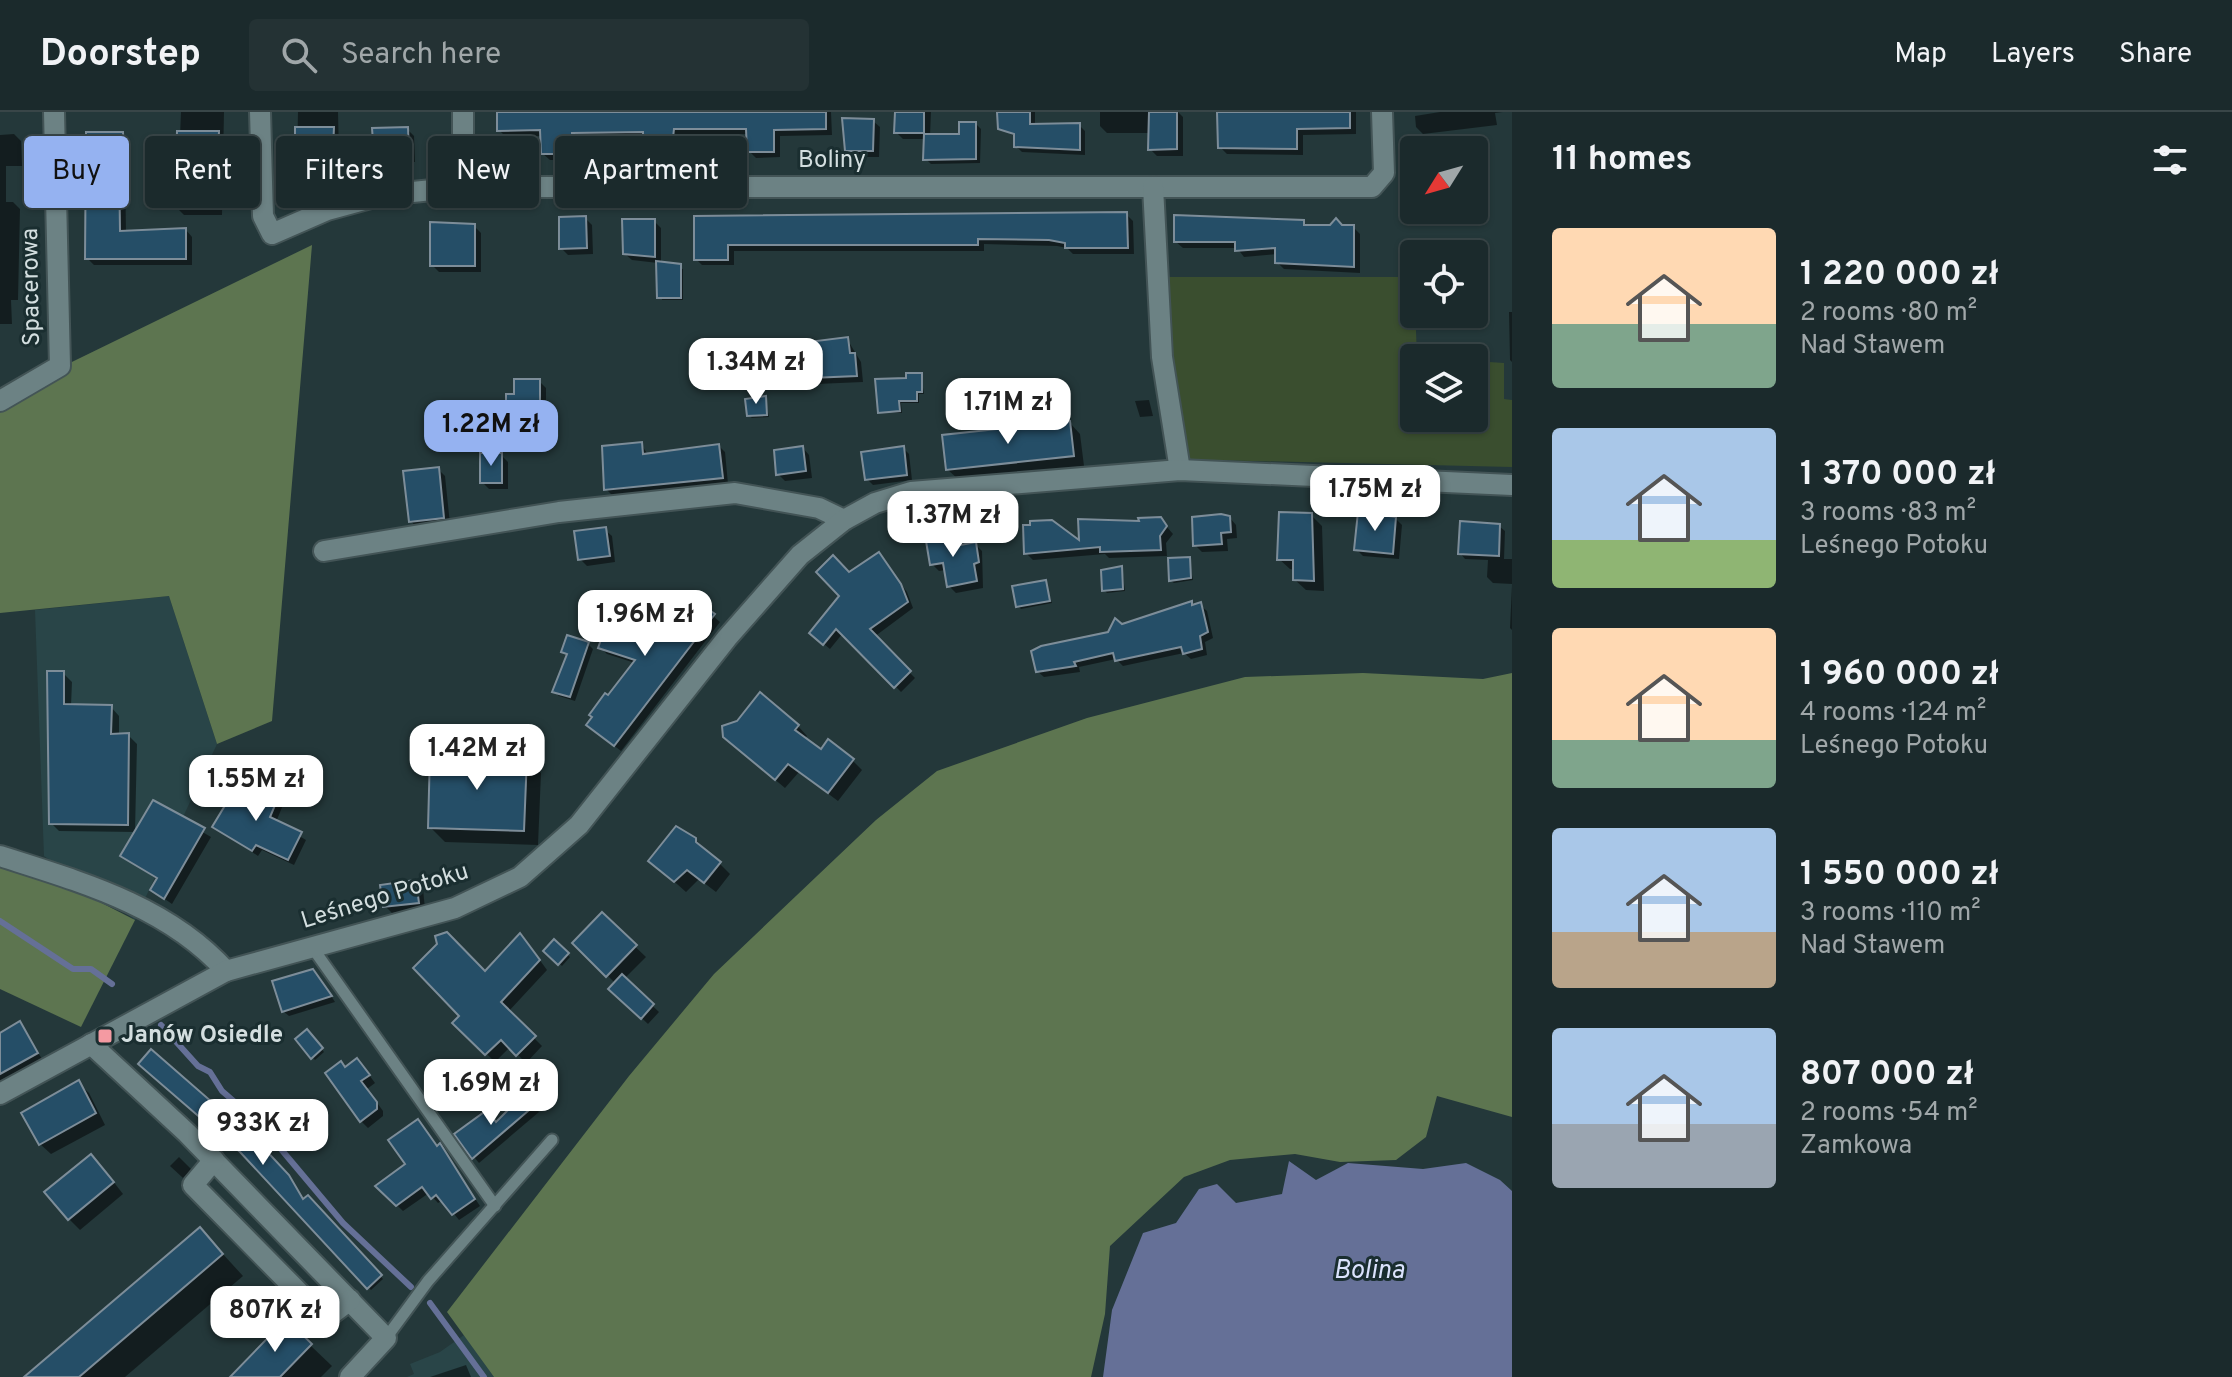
<!DOCTYPE html>
<meta charset="utf-8">
<style>
:root{--surface:#1b2a2c;--page:#243234;--text:#f1f3f6;--muted:#a0a7a9;--line:#394648;--accent:#95b2f1}
body{margin:0;font-family:Overpass,sans-serif;background:var(--page);color:var(--text);height:100vh;display:flex;flex-direction:column;font-size:30px;white-space:nowrap}
*{box-sizing:border-box;margin:0}
p{font-size:26px;color:var(--muted)}
.icon{flex:none;width:44px;height:44px;fill:none;stroke:currentColor;stroke-width:2;stroke-linecap:round;stroke-linejoin:round}
.map{position:relative;flex:1;overflow:hidden}
.side{display:flex;flex-direction:column;background:var(--surface);width:720px}
.side>*{flex:none}
.banner{position:absolute;left:24px;top:24px;width:760px;height:72px;display:flex;gap:16px}
.needle{width:52px;rotate:233deg}
.tools{position:absolute;left:1400px;top:24px;display:grid;gap:16px}
.tools a{display:grid;place-items:center;width:88px;height:88px;border-radius:8px;background:var(--surface);box-shadow:0 2px 6px #0004,0 0 0 2px var(--line);font-size:40px}
.price{position:absolute;translate:-50% -68px;padding:0 18px;border-radius:16px;background:#fff;color:#222;font-size:26px;line-height:52px;filter:drop-shadow(0 2px 4px #0008)}
.price::after{content:'';position:absolute;left:50%;top:48px;width:24px;height:18px;margin-left:-12px;background:inherit;clip-path:polygon(0 0,100% 0,50% 100%)}
.price.on{background:var(--accent);color:#111}
ul{padding:0;list-style:none}
li{display:flex;align-items:center;gap:24px;height:200px;padding:0 40px}
li span{display:grid;place-items:center;flex:none;width:224px;height:160px;border-radius:8px;color:#555}
li>.icon{margin-inline-start:auto}
span .icon{width:96px;height:96px;fill:#fffc;stroke-width:1}
li b{font-size:34px}
h2{display:flex;justify-content:space-between;align-items:center;height:96px;padding:0 40px;font-size:34px}
.tag{padding:0 28px;border-radius:8px;background:var(--surface);box-shadow:0 2px 6px #0004,0 0 0 2px var(--line);font-size:28px;line-height:72px}
.tag.on{background:var(--accent);color:#111}
header{display:flex;align-items:center;gap:48px;box-sizing:border-box;height:112px;padding:0 40px;background:var(--surface);border-bottom:2px solid var(--line)}
header strong{font-size:38px}
nav{display:flex;gap:44px;margin-inline-start:auto;font-size:28px}
.search{width:560px;height:72px;background:var(--page);display:flex;align-items:center;gap:20px;box-sizing:border-box;padding:0 28px;border-radius:8px;color:var(--muted);font-size:30px}
main{display:flex;flex:1;min-height:0}
.map>svg:first-child{display:block}
.built{fill:#294548}
.green{fill:#3a4e2f}
.forest{fill:#5d7550}
.water{fill:#657097}
.shadow{fill:#0007}
.lines{fill:none;stroke-linecap:round;stroke-linejoin:round}
.stream{stroke:#657097;stroke-width:6}
.building{fill:#254e67;stroke:#7d8d99;stroke-width:2}
.lane-casing{stroke:#435456;stroke-width:15}
.street-casing{stroke:#435456;stroke-width:24}
.lane{stroke:#6c8284;stroke-width:11}
.street{stroke:#6c8284;stroke-width:20}
.poi-dot{fill:#f49aa2;stroke:#1a2e30;stroke-width:3}
.labels{text-anchor:middle;dominant-baseline:central;stroke-width:6;stroke-linejoin:round;paint-order:stroke}
.street-label{font-size:24px;fill:#d3dedf;stroke:#1a2e30}
.poi-label{font-size:24px;font-weight:bold;fill:#d3dedf;stroke:#1a2e30;text-anchor:start}
.water-label{font-size:26px;font-style:italic;fill:#dbe3fd;stroke:#1a2e30}
</style>
<header>
<strong>Doorstep</strong>
<div class="search"><svg class="icon" aria-label="search" viewBox="0 0 24 24"><circle cx="10" cy="10" r="6"/><path d="M15 15l6 6"/></svg>Search here</div>
<nav><a>Map</a><a>Layers</a><a>Share</a></nav>
</header>
<main>
<div class="map">
<svg width="1512" height="1265" viewBox="0 0 1512 1265">
<rect width="100%" height="100%" fill="#24383a"/>
<g class="built">
<path d="M169,484L217,632L135,808L44,744L35,498Z"/>
<path d="M464,1223L494,1265H407L414,1262L410,1252L440,1240Z"/>
</g>
<path class="green" d="M1167,165H1414L1417,246H1414V306H1474V249L1504,251V287L1512,288V355L1168,347L1147,168Z"/>
<g class="forest">
<path d="M312,133L272,609L217,632L169,484L0,501V285Z"/>
<path d="M1363,561L1483,567L1512,561V1005L1437,984L1426,1025L1396,1048L1340,1050L1295,1042L1230,1048L1184,1065L1110,1134L1105,1202L1091,1265H494L447,1200L629,964L714,862L876,708L937,659L1087,606L1245,565Z"/>
<path d="M0,739L135,808L81,915L0,877Z"/>
</g>
<path class="water" d="M1289,1049L1316,1068L1348,1051L1423,1057L1466,1051L1500,1068L1512,1079V1265H1103L1112,1198L1143,1121L1176,1111L1199,1077L1217,1072L1236,1091L1282,1082Z"/>
<g class="shadow">
<path d="M181,0H224L222,103H184L177,96Z"/>
<path d="M298,0H338L339,43L328,42L327,53H304L297,46Z"/>
<path d="M498,0H831L832,23L780,24V45L756,46L749,39L748,22L680,23L677,48L651,46L645,40V26L578,27L579,48H550L543,42L542,24L506,25L499,18Z"/>
<path d="M897,0H931L930,24H961L976,12L981,17L980,51L931,52L926,47V27H903L896,20Z"/>
<path d="M999,0H1035V14L1079,13L1085,19V43L1022,40L1016,34V25L1000,16Z"/>
<path d="M1100,0H1178L1183,5V44H1157L1150,37L1151,21H1107L1100,14Z"/>
<path d="M1219,0H1356V22L1303,23V43L1227,42L1220,35Z"/>
<path d="M1440,0H1503L1495,1L1497,13L1423,22L1416,15L1415,4Z"/>
<path d="M873,9L880,15L879,45H853L847,38Z"/>
<path d="M407,17L414,24L415,50H383L376,43Z"/>
<path d="M14,22L21,29L22,54H6V90H13L20,97L18,188H11L12,212H0V23Z"/>
<path d="M123,22L129,29L130,54H125L126,121L186,118L192,125V153H94L87,146Z"/>
<path d="M1126,102L1133,109L1134,142H1073L1067,136L1057,134L984,132V139H734V153H702L696,147V106Z"/>
<path d="M585,106L592,113L593,142L568,143L561,136Z"/>
<path d="M654,109L661,116V152L683,157V188H662L658,151L632,148L625,142Z"/>
<path d="M1304,110L1308,115H1353L1360,122V161L1284,157L1277,150V142L1244,145L1237,136H1183L1176,130Z"/>
<path d="M474,114L481,121V160H439L432,153Z"/>
<path d="M1509,200H1512V250L1510,248Z"/>
<path d="M847,227L861,250L863,270L771,274L764,267Z"/>
<path d="M921,263L924,282H919V291H901L902,301L880,300L908,268Z"/>
<path d="M539,269L546,276V317H523L508,306L516,284Z"/>
<path d="M765,286L769,305L752,306L749,304Z"/>
<path d="M1149,288L1153,304L1140,305L1135,289Z"/>
<path d="M1070,311L1080,322L1084,354L959,368L948,358Z"/>
<path d="M641,332L648,343L719,334L725,340L728,372L613,384L606,377Z"/>
<path d="M803,336L809,343L812,366L785,369L778,362Z"/>
<path d="M903,336L909,342L912,368L873,373L867,367Z"/>
<path d="M501,343L508,350V377H489L482,370Z"/>
<path d="M438,357L445,364L450,412L417,416L411,409Z"/>
<path d="M1311,403L1322,414L1324,479L1306,478L1295,468V458L1290,457L1279,447Z"/>
<path d="M1230,406L1236,413L1237,426L1227,427L1228,439L1202,440L1195,433Z"/>
<path d="M1395,406L1402,413L1399,447L1363,444L1356,437Z"/>
<path d="M1160,407L1173,422L1166,431L1167,444L1109,446L1105,442L1033,448L1026,441L1081,432Z"/>
<path d="M1499,414L1505,419L1504,447H1512V472L1493,471L1487,465L1488,448L1465,447L1460,441Z"/>
<path d="M605,418L612,424L615,450L587,454L580,447Z"/>
<path d="M944,422L958,435L975,432L982,439L983,476L956,481L949,474L946,458L939,459L932,452Z"/>
<path d="M879,442L907,480L913,496L874,525L915,566L901,580L843,521L830,537L818,527L842,484Z"/>
<path d="M1189,448L1193,468L1174,471L1171,469Z"/>
<path d="M1122,456L1125,479L1107,481L1104,478Z"/>
<path d="M1045,470L1052,491L1021,497L1018,494Z"/>
<path d="M1512,473V518L1510,516Z"/>
<path d="M1191,491L1200,493L1207,499L1213,526L1205,530L1207,543L1191,547L1184,541L1123,554L1116,547L1079,555L1080,560L1044,565L1037,559L1110,522L1152,507V502Z"/>
<path d="M676,496L713,504L720,510L621,639L595,619L609,585L635,551L607,542L601,536Z"/>
<path d="M588,532L593,537L575,589L559,584L554,579L568,544L563,539Z"/>
<path d="M63,561L72,570L71,594L111,595L119,604V624L128,623L137,632L135,720L59,719L51,711Z"/>
<path d="M738,611L798,614L807,624L804,627L821,640L852,648L862,658L838,689L799,660L785,676L728,628Z"/>
<path d="M526,646L541,661L538,733L445,730L430,715Z"/>
<path d="M238,674L277,688L283,693L276,710L306,728L294,753L262,738L258,744L215,715Z"/>
<path d="M153,691L211,725L172,792L152,778L158,768L122,744Z"/>
<path d="M695,727L730,762L716,780L699,767L686,780L651,749Z"/>
<path d="M416,771L423,777L425,797L392,801L385,794Z"/>
<path d="M602,803L646,845L624,867L659,900L648,912L611,877L616,872L575,831Z"/>
<path d="M554,830L570,845L562,854L546,839Z"/>
<path d="M528,832L547,858L508,900L542,934L526,951L510,935L495,950L455,911L485,862Z"/>
<path d="M319,865L335,890L289,904L283,899Z"/>
<path d="M20,912L42,947L0,971V923Z"/>
<path d="M307,919L324,940L315,948L297,928Z"/>
<path d="M364,956L375,971L367,977L383,999V1004L368,1016L361,1009L346,957Z"/>
<path d="M78,971L89,981L105,1013L51,1042L40,1032Z"/>
<path d="M524,984L539,1000L479,1051L474,1045L497,1012Z"/>
<path d="M227,1027L304,1089L308,1086L383,1167L371,1178Z"/>
<path d="M440,1034L480,1094L459,1108L443,1088L438,1091L429,1081L403,1099L378,1075Z"/>
<path d="M179,1045L192,1058L183,1066L170,1054Z"/>
<path d="M102,1055L123,1082L80,1118L69,1107Z"/>
<path d="M200,1117L243,1164L125,1265H27Z"/>
<path d="M310,1233L332,1254L321,1265H233Z"/>
<path d="M466,1253L471,1265H430Z"/>
</g>
<g class="lines">
<g class="stream">
<path d="M0,809L73,857H91L112,872"/>
<path d="M161,913L198,954L210,960L222,979L259,1011L343,1111L411,1175"/>
<path d="M430,1191L484,1265"/>
</g>
</g>
<g class="building">
<path d="M497,0H826V17L774,18V40H747L746,17H674L671,43L643,40V20L572,21L573,42H541L540,18L497,19Z"/>
<path d="M895,0H924V21H894Z"/>
<path d="M997,0H1030V12L1080,11V38L1014,35V22L998,17Z"/>
<path d="M1149,0H1177V37L1148,38Z"/>
<path d="M1217,0H1350V16L1297,17V37L1218,36Z"/>
<path d="M842,6L874,7L873,39H845Z"/>
<path d="M959,10H976V47L923,48L924,22H959Z"/>
<path d="M295,15H334L333,37L322,36L321,47H295Z"/>
<path d="M408,15L409,43L374,44L372,16Z"/>
<path d="M177,19H219L216,97H175Z"/>
<path d="M86,20H123L124,47L119,48L120,119L186,116V147H85Z"/>
<path d="M1127,100L1128,136H1065V131L1049,128L978,127V133H728V148H694V104Z"/>
<path d="M1174,103L1304,108V113H1330L1336,106L1342,113H1354V155L1275,151V136L1235,139V130H1174Z"/>
<path d="M586,104L587,136L559,137V105Z"/>
<path d="M622,107H655V145L623,142Z"/>
<path d="M430,110L475,112V154H430Z"/>
<path d="M656,149L681,152V186H657Z"/>
<path d="M848,225L850,241H855L857,264L763,268L761,238L817,235L816,229Z"/>
<path d="M906,261H922V280H917V289H899L900,299L878,301L875,267L906,266Z"/>
<path d="M514,267H540V311H514V307H506V282H514Z"/>
<path d="M766,284L767,303L747,304L745,287Z"/>
<path d="M1070,309L1074,344L946,358L942,323Z"/>
<path d="M642,330L643,342L719,332L723,366L604,378L602,334Z"/>
<path d="M803,334L806,359L776,363L774,338Z"/>
<path d="M904,334L907,363L865,368L861,340Z"/>
<rect x="480" y="341" width="22" height="30"/>
<path d="M439,355L444,406L409,410L403,359Z"/>
<path d="M1279,400L1312,401L1314,469L1293,468V448H1277Z"/>
<path d="M1358,400L1396,405L1393,442L1354,438Z"/>
<path d="M1221,402L1230,404L1231,420L1221,421L1222,432L1193,434L1192,405Z"/>
<path d="M1161,405L1167,414L1160,424L1161,438L1100,440V435L1024,442L1023,413H1030V409L1052,408L1079,428L1078,407L1139,409L1138,406Z"/>
<path d="M1460,409L1500,412L1499,444L1458,442Z"/>
<path d="M606,415L610,444L578,448L574,419Z"/>
<path d="M945,420L947,429L954,428L955,434L976,430L979,450L974,452L977,469L947,475L943,451L930,453L925,423Z"/>
<path d="M879,440L901,472L908,490L870,517L911,559L894,576L836,517L823,533L809,521L839,484L816,460L833,443L849,460Z"/>
<path d="M1190,445L1191,466L1169,469L1168,446Z"/>
<path d="M1122,454L1123,477L1102,479L1101,458Z"/>
<path d="M1046,468L1050,489L1016,495L1012,474Z"/>
<path d="M639,480L675,493L680,486L685,490L690,484L715,502L614,634L586,613L592,605L589,603L605,581L608,583L635,548L598,536L608,508L626,515Z"/>
<path d="M1192,489V493L1201,490L1208,520L1200,524L1202,537L1183,542L1181,535L1115,549L1113,541L1074,550L1076,554L1036,560L1031,539L1041,534L1108,520L1115,506L1122,512Z"/>
<path d="M567,523L589,530L570,585L552,580L567,542L561,540Z"/>
<path d="M47,559H64V592L112,593L111,622L129,621L128,713L49,712Z"/>
<path d="M760,580L799,613L795,618L821,637L828,627L854,647L828,681L788,652L775,668L723,625L722,614L737,609Z"/>
<path d="M430,642L527,644L524,719L428,716Z"/>
<path d="M238,672L278,686L270,705L302,720L288,748L256,733L252,739L212,715Z"/>
<path d="M153,688L205,716L164,787L150,778L157,766L120,744Z"/>
<path d="M676,714L696,726V730L721,750L704,771L687,758L674,770L648,749Z"/>
<path d="M416,768L419,791L383,795L380,773Z"/>
<path d="M602,800L637,833L606,865L572,831Z"/>
<path d="M447,820L485,859L520,821L540,848L501,890L536,924L516,944L501,928L485,943L452,911L459,904L413,856L437,832L435,824Z"/>
<path d="M554,827L569,841L558,853L543,839Z"/>
<path d="M313,857L332,884L282,900L272,869Z"/>
<path d="M622,862L654,892L641,907L608,877Z"/>
<path d="M20,909L38,941L0,962V921Z"/>
<path d="M307,917L323,936L311,947L295,927Z"/>
<path d="M151,937L260,1032L289,1063L303,1087L308,1083L382,1163L367,1177L240,1040L138,952Z"/>
<path d="M357,946L370,963L361,969L377,990V997L360,1010L325,961L341,949L345,955Z"/>
<path d="M79,968L96,1001L39,1033L21,1001Z"/>
<path d="M524,982L535,993L472,1047L454,1022L487,998L496,1010Z"/>
<path d="M418,1007L437,1034L440,1031L475,1087L452,1103L436,1083L431,1087L422,1075L396,1094L375,1074L405,1052L388,1028Z"/>
<path d="M91,1042L114,1070L68,1108L44,1080Z"/>
<path d="M200,1115L223,1142L79,1265H24Z"/>
<path d="M286,1207L312,1232L280,1265H230Z"/>
</g>
<g class="lines">
<defs>
<g id="lane">
<path d="M312,835L495,1094"/>
<path d="M386,1226L428,1169L552,1028"/>
</g>
<g id="street">
<path d="M260,0L263,104L272,122L327,98L382,83L463,75H1372L1384,61L1382,0"/>
<path d="M463,75V0"/>
<path d="M1153,75L1162,245L1180,358"/>
<path d="M0,289L60,254L54,0"/>
<path d="M324,439L559,400L735,381L819,396L844,408"/>
<path d="M0,744C81,770 168,794 226,859"/>
<path d="M91,932L187,1021L386,1226L350,1265"/>
<path d="M0,982L226,859L455,796L520,765L579,713L727,526L800,443L844,408L875,391L911,380L1180,358L1512,373"/>
<path d="M214,1048L193,1073L325,1207L350,1188"/>
</g>
</defs>
<use href="#lane" class="lane-casing"/>
<use href="#street" class="street-casing"/>
<use href="#lane" class="lane"/>
<use href="#street" class="street"/>
</g>
<rect class="poi-dot" x="97" y="916" width="16" height="16" rx="4"/>
<g class="labels">
<g class="street-label">
<text x="832" y="49">Boliny</text>
<text transform="translate(32 175) rotate(-91)">Spacerowa</text>
<text transform="translate(385 785) rotate(-17)">Leśnego Potoku</text>
</g>
<g class="poi-label">
<text x="121" y="924">Janów Osiedle</text>
</g>
<g class="water-label">
<text x="1369" y="1159">Bolina</text>
</g>
</g>
</svg>
<div class="tools">
<a><svg class="needle" viewBox="-14 -14 28 28"><path d="M0-13l5 13h-10z" fill="#e53935"/><path d="M0 13l5-13h-10z" fill="#a0a7a9"/></svg></a>
<a><svg class="icon" aria-label="locate" viewBox="0 0 24 24"><circle cx="12" cy="12" r="6"/><path d="M12 2v4M12 18v4M2 12h4M18 12h4"/></svg></a>
<a><svg class="icon" aria-label="layers" viewBox="0 0 24 24"><path d="M12 4l9 5-9 5-9-5zM3 14l9 5 9-5"/></svg></a>
</div>
<b class="price" style="left:756px;top:294px">1.34M zł</b>
<b class="price" style="left:1008px;top:334px">1.71M zł</b>
<b class="price on" style="left:491px;top:356px">1.22M zł</b>
<b class="price" style="left:1375px;top:421px">1.75M zł</b>
<b class="price" style="left:953px;top:447px">1.37M zł</b>
<b class="price" style="left:645px;top:546px">1.96M zł</b>
<b class="price" style="left:477px;top:680px">1.42M zł</b>
<b class="price" style="left:256px;top:711px">1.55M zł</b>
<b class="price" style="left:491px;top:1015px">1.69M zł</b>
<b class="price" style="left:263px;top:1055px">933K zł</b>
<b class="price" style="left:275px;top:1242px">807K zł</b>
<div class="banner">
<a class="tag on">Buy</a>
<a class="tag">Rent</a>
<a class="tag">Filters</a>
<a class="tag">New</a>
<a class="tag">Apartment</a>
</div>
</div>
<section class="side">
<h2>11 homes<svg class="icon" aria-label="filters" viewBox="0 0 24 24"><path d="M4 7h16M4 17h16"/><circle cx="9" cy="7" r="2"/><circle cx="15" cy="17" r="2"/></svg></h2>
<ul>
<li><span style="background:linear-gradient(#ffd9b3 60%,#7fa58c 0)"><svg class="icon" aria-label="home" viewBox="0 0 24 24"><path d="M3 11l9-7 9 7M6 9v11h12V9"/></svg></span><div><b>1 220 000 zł</b><p>2 rooms · 80 m²</p><p>Nad Stawem</p></div></li>
<li><span style="background:linear-gradient(#a9c7e8 70%,#8fb573 0)"><svg class="icon" aria-label="home" viewBox="0 0 24 24"><path d="M3 11l9-7 9 7M6 9v11h12V9"/></svg></span><div><b>1 370 000 zł</b><p>3 rooms · 83 m²</p><p>Leśnego Potoku</p></div></li>
<li><span style="background:linear-gradient(#ffd9b3 70%,#7fa58c 0)"><svg class="icon" aria-label="home" viewBox="0 0 24 24"><path d="M3 11l9-7 9 7M6 9v11h12V9"/></svg></span><div><b>1 960 000 zł</b><p>4 rooms · 124 m²</p><p>Leśnego Potoku</p></div></li>
<li><span style="background:linear-gradient(#a9c7e8 65%,#b9a48a 0)"><svg class="icon" aria-label="home" viewBox="0 0 24 24"><path d="M3 11l9-7 9 7M6 9v11h12V9"/></svg></span><div><b>1 550 000 zł</b><p>3 rooms · 110 m²</p><p>Nad Stawem</p></div></li>
<li><span style="background:linear-gradient(#a9c7e8 60%,#9aa5b1 0)"><svg class="icon" aria-label="home" viewBox="0 0 24 24"><path d="M3 11l9-7 9 7M6 9v11h12V9"/></svg></span><div><b>807 000 zł</b><p>2 rooms · 54 m²</p><p>Zamkowa</p></div></li>
</ul>
</section>
</main>
